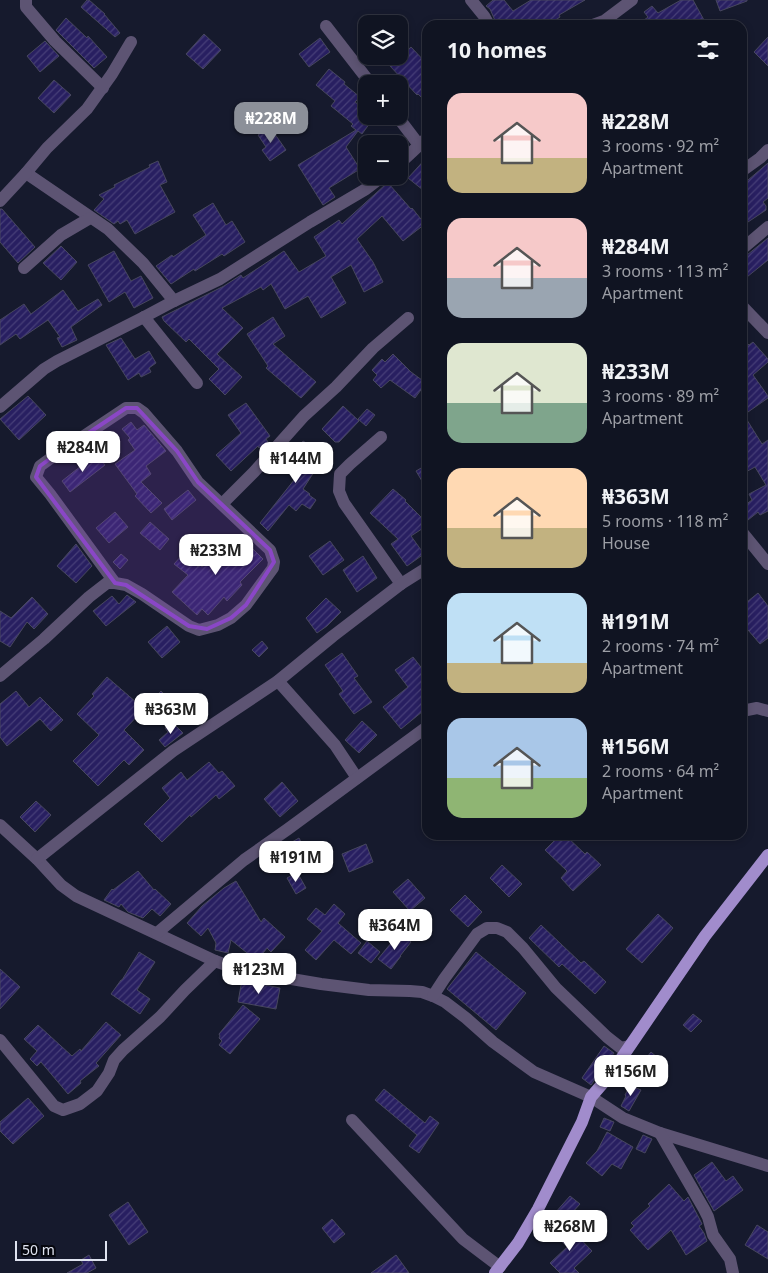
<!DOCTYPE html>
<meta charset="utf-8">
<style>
:root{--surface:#101422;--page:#1e212f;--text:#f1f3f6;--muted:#9c9ea5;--line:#303340;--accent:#8c9099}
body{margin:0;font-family:"Noto Sans",sans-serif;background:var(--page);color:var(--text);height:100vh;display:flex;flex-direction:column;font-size:19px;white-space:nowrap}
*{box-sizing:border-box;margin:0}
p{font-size:16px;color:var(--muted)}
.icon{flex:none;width:28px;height:28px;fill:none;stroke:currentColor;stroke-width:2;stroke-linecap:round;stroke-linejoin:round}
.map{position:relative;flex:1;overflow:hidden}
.sheet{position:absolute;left:422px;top:20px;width:325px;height:820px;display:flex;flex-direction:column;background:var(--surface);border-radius:15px;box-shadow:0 2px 8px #0003,0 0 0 1px var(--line)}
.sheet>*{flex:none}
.controls{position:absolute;left:358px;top:15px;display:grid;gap:10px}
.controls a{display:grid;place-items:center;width:50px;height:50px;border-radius:10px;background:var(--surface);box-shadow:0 2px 8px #0003,0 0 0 1px var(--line);font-size:25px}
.scale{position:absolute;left:15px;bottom:12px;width:92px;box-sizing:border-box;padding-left:5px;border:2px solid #dfe3f0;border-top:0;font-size:14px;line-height:18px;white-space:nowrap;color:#dfe3f0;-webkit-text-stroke:4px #05060d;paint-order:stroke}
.price{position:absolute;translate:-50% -42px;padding:0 11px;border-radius:10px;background:#fff;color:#222;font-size:16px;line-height:32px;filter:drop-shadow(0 1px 2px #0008)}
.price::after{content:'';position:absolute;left:50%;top:30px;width:15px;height:11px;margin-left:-8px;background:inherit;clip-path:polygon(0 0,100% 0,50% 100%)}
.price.selected{background:var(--accent);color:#fff}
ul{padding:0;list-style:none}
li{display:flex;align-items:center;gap:15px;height:125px;padding:0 25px}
li span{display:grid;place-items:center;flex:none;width:140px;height:100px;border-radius:15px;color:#555}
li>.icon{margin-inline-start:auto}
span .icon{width:60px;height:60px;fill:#fffc;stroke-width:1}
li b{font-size:21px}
h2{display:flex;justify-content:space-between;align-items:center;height:60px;padding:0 25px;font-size:21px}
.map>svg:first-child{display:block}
.building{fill:url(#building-hatch);stroke:#47475e}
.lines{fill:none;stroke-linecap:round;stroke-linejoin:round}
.minor{stroke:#5d5473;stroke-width:12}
.major{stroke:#a18ccc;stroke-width:12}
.marked{fill:#8a47c6;fill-opacity:0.2;stroke:#8a47c6;stroke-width:4;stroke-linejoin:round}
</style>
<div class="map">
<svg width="768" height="1273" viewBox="0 0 768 1273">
<defs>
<pattern id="building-hatch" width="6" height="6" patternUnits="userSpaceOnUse" patternTransform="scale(1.25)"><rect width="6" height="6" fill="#281f61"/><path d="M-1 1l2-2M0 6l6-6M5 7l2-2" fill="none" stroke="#473f78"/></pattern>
</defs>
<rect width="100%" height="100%" fill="#161a2d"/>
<g class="building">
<path d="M87,0H89L105,14H104L120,33L115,37L81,7Z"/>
<path d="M493,0H504L513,11L531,0H585L559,15L560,17L548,25H497L490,9L486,6Z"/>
<path d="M681,0H693L704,20L695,25H638L648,17L644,12L652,6L658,13Z"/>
<path d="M716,0H747V1L720,11Z"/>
<path d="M66,18L87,38L88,36L107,57L94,68L56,30Z"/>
<path d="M204,34L221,50L203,69L186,54Z"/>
<path d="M768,37V66L754,52Z"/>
<path d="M320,38L330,52L309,67L299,54Z"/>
<path d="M45,41L59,56L40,72L27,56Z"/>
<path d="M411,47L428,65V104L418,94L417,95L390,66Z"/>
<path d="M329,69L345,82L344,84L360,97L355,102L366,111V116H375L362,134L358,131L346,147L360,169L329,188L335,197L323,205L298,165L356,130L351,126L353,124L331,106L335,101L316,85Z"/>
<path d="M54,80L71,95L54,113L38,98Z"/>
<path d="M270,127L286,150L270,161L262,150L266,147L258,135Z"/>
<path d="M428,156V194L408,178Z"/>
<path d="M158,161L167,182L160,185L175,212L135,234L127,220L120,224L118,221L114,224L94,210L104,199L99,195L115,187L114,185L150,167L149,165Z"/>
<path d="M768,163V198L763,202L766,206V210L742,226V179L747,178L748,180Z"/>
<path d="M386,184H389L411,209L412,208L425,224L403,241L382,216L357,239L373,262L383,282L364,292L351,265L331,277L346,303L321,318L308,296L285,309L271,284L263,290L261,287L222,308L243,328L217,354L242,377L225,395L209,379L219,369L189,339L186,342L164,321L162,317L224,286L241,275L243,278L284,251L299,272L326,256L314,237L339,220L342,224Z"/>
<path d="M213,203L226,225L232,221L245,242L224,256L222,254L195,271L194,269L171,284L156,266L172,255L173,257L206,235L193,215Z"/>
<path d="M0,209H2L35,247L18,263L0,242Z"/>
<path d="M768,238V260L742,281V259Z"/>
<path d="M61,246L77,262L61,280L43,263Z"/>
<path d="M114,251L131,281L141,276L153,298L134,308L125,292L109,302L88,265Z"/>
<path d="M63,290L78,311L98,299L102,305L71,327L77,340L62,347L57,338L60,337L48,320L20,339L16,334L0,345V320L24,304L31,314Z"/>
<path d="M273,317L285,336L273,344L316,382L301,398L266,368L268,366L247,334Z"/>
<path d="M121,338L135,359L149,351L156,363L149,368L151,372L141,377L139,373L128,380L106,345Z"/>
<path d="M742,338L749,345L753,342L768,359V362L753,375L768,396V398L748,412L742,405Z"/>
<path d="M393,354L411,372L426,383L415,398L390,380L381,388L373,380L377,375L372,370L382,359L385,362Z"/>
<path d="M28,396L46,415L19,440L0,419Z"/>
<path d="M246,403L270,436L266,439L268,442L259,448L258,446L231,471L216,455L241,433L228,415Z"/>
<path d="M343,406L359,421L339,442H335L322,429Z"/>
<path d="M367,409L375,415L366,426L358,419Z"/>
<path d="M742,412L762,444L768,440V511L760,515L758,512L748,520L742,513V507L752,500L749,494L766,485L755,467L742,474Z"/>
<path d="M131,422L137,430L144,425L166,451L146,466L151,474L141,482L162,503L151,513L135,496L137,494L115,464L135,450L128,440L130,438L122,429Z"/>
<path d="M303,441L325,455L303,489L310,494L309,495L316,500L310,509L302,504L296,511L289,505L268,531L260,523L298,475L286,467Z"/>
<path d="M96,454L105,465L70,492L62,481Z"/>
<path d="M428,464V491L416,471Z"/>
<path d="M393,489L406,500L405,501L421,517L428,512V525L411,536L424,554L407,566L391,544L398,539L370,513Z"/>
<path d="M188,490L196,500L172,520L164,509Z"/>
<path d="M115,512L128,527L109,543L96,528Z"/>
<path d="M150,522L169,539L160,550L140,533Z"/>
<path d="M238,534L263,559L240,582L242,585L227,601L224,597L208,615L202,609L197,615L172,592L188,575L174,564L184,553L198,567L200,565L202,567L213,557L214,558Z"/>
<path d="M330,541L344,560L323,575L309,556Z"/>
<path d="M76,544L92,566L76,583L57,566Z"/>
<path d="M121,554L128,560L120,569L113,562Z"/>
<path d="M363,556L377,578L357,592L343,570Z"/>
<path d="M758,593L768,606V638L760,644L742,623V606Z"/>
<path d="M127,595L136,602L106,626L93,611L112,596L119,604Z"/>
<path d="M32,597L48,614L34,629L27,622L10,647L0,641V611L11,618Z"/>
<path d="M326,598L341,612L327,626L317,633L306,618Z"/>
<path d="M167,626L180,642L162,658L148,642Z"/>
<path d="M262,641L268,648L259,657L252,650Z"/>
<path d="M342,653L358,676L354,678L372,702L354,714L339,694L343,691L325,665Z"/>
<path d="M413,657L428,676V707L401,729L383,707L408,687L395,670Z"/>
<path d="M107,677L144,709L124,730L144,750L129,765L124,760L98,786L73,761L99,735L77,714L94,696L92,694Z"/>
<path d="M16,691L29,707L40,697L63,720L51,731L40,719L7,746L0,737V704Z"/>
<path d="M161,691L177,707L161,722L145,707Z"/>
<path d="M362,721L377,735L359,753L345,740Z"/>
<path d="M172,722L183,733L165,747L159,740L168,732L165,728Z"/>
<path d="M209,762L219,773L222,771L235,786L219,799L216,795L191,817L190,815L162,842L144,824L170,798L162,788L181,772L187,780Z"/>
<path d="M282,782L298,801L280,817L264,799Z"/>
<path d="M36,801L51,815L35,832L20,817Z"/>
<path d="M560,835H565L585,854L587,852L601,865L573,891L561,878L567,871L545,850Z"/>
<path d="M299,838L310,858L288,869L278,850Z"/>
<path d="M366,844L373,862L349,872L342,854Z"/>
<path d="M502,865L522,884L509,897L490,878Z"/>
<path d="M138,871L154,890L155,889L171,904L160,916L152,909L143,918L128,912L121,904L119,907L104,900L112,889L113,890Z"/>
<path d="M297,872L306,888L296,894L287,878Z"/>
<path d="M408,879L425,898L410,911L393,892Z"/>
<path d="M236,881L261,922L264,918L285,937L271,952L267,948L257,961L231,940L228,953L215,950L216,943L208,928L201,936L187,923L202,906L224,888Z"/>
<path d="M465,895L482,912L468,927L450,910Z"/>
<path d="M334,904L345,914L338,923L361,943L351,954L334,940L316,960L305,950L322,931L307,919L316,908L325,915Z"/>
<path d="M658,914L673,928L642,963L626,949Z"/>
<path d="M541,925L581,963L584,961L606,982L595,994L562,964L559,967L529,938Z"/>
<path d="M400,932L411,942L400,956H401L391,969L378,959Z"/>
<path d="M367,941L380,952L371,963L358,953Z"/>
<path d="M139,952L155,962L137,990L150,999L140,1014L111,994L121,980H122Z"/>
<path d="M476,952L526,993L496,1030L447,989Z"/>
<path d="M0,969L20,987L0,1009Z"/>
<path d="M242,980L280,988L276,1009L238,1002Z"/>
<path d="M243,1005L260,1019L230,1054L219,1045L222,1041L219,1038L220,1036L219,1034Z"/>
<path d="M693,1014L702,1021L691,1032L683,1025Z"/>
<path d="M106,1022L121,1035L96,1063L99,1066L80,1081L81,1083L68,1094L41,1062L37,1066L30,1059L37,1051L24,1039L38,1025L72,1056L80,1049L81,1051Z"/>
<path d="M604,1046L614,1053L591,1085L582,1078Z"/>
<path d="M651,1052L659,1059L646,1073L638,1066L646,1056L647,1057Z"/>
<path d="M630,1085L641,1090L629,1111L621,1106L626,1096L625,1095Z"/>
<path d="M384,1089L425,1123L430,1116L439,1123L419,1153L409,1146L417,1135L375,1100Z"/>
<path d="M28,1098L44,1116L13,1144L0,1131V1122Z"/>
<path d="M604,1118L614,1122L610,1131L600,1127Z"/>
<path d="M607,1132L633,1147L621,1169L612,1164L602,1176L586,1163L597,1151Z"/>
<path d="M643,1135L652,1139L645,1153L636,1149Z"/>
<path d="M712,1162L726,1181L733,1176L743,1190L714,1211L694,1175Z"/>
<path d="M669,1184L684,1201L688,1197L700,1220L702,1224L699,1226L704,1233L707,1241L686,1255L671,1230L648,1250L630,1230L634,1226L631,1223L650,1206L648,1204Z"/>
<path d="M570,1196L580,1204L564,1222L555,1213Z"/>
<path d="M128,1202L148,1232L129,1245L109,1215Z"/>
<path d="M332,1219L345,1234L334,1243L322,1228Z"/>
<path d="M567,1225L592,1251L574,1268L579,1273H560L550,1263L567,1247L556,1236Z"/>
<path d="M757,1225L768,1232V1259L745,1245Z"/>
<path d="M89,1255L96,1268L87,1273H67L83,1264L81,1260Z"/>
<path d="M396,1255L409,1273H371Z"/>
</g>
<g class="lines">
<g class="minor">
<path d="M26,0V7L55,41L103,88"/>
<path d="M471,0L484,16L489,25"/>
<path d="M593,25L604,21L632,0"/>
<path d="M326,26L371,84"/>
<path d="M131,42L112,74L87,109L47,148L26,173L108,229L143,263L174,301"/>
<path d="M397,116L419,145"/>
<path d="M399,164L428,137"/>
<path d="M742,171L760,158L768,150"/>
<path d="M0,201L26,173"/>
<path d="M742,249L768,227"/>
<path d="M24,268L61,235L90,218"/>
<path d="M742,306L768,333"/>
<path d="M144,317L197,383"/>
<path d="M0,407L44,369L57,361L144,317L174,301L220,279L310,222L366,189L383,176"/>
<path d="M381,437L350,464L340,474L339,491L344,503L401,584"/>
<path d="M222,504L254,472L304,416L336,387L373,348L408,318"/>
<path d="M742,532L768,564"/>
<path d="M0,676L44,639L89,597L107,583H115L126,585L142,594L189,626L199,630L218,625L231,618L246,605L273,568L274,562L270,550L198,482L177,451L144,413L137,408H126L51,458L40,466L36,477L50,494L115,583"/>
<path d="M278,681L335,745L357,778"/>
<path d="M742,711L757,708L768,711"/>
<path d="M0,825L37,859L61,885L76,896L215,961L229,966L256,973L321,984L369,990L410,991L422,992L433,996L445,1002L466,1018L493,1042L534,1072L591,1097L623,1118L660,1133L768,1166"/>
<path d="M37,859L173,751L278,681L333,636L401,584L428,567"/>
<path d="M157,933L244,860L288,829L428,726"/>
<path d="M433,996L444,979L477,934L487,928H497L507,932L523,948L556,988L607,1037L621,1048L629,1046"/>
<path d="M0,1040L54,1106L63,1110L80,1104L97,1091L109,1073L114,1060L123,1050L160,1017L185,990L215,961"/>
<path d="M352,1120L463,1239L500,1267"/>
<path d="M660,1133L704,1209L708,1217L713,1235L730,1259L733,1273"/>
</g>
<path class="major" d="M495,1273L518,1243L538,1209L582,1122L591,1097L610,1075L705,936L768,855"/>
</g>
<path class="marked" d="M126,408H137L177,451L198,482L270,550L274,562L246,605L231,618L207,629L189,626L126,585L115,583L36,477L40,466L51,458Z"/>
</svg>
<div class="controls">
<a><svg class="icon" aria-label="layers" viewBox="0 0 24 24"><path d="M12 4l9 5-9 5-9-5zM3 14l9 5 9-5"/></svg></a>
<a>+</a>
<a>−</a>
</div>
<div class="scale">50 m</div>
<b class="price selected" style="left:271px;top:144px">₦228M</b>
<b class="price" style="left:83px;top:473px">₦284M</b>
<b class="price" style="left:296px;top:484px">₦144M</b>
<b class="price" style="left:216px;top:576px">₦233M</b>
<b class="price" style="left:171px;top:735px">₦363M</b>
<b class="price" style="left:296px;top:883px">₦191M</b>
<b class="price" style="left:395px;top:951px">₦364M</b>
<b class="price" style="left:259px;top:995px">₦123M</b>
<b class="price" style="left:631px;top:1097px">₦156M</b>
<b class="price" style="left:570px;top:1252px">₦268M</b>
<section class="sheet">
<h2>10 homes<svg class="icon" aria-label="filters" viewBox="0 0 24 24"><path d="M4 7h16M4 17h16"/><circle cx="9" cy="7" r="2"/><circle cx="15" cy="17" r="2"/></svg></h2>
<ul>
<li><span style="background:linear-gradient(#f6c9c9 65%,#c2b280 0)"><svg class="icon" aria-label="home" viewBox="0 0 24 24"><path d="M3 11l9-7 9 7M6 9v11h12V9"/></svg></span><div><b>₦228M</b><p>3 rooms · 92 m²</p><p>Apartment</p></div></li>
<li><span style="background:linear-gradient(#f6c9c9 60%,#9aa5b1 0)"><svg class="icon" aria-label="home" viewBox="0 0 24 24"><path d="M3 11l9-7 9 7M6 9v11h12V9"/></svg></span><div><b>₦284M</b><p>3 rooms · 113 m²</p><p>Apartment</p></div></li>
<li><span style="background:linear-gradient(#dfe7d0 60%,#7fa58c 0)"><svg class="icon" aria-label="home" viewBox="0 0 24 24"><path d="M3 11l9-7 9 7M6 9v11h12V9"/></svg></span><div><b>₦233M</b><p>3 rooms · 89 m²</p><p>Apartment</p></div></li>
<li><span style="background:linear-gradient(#ffd9b3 60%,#c2b280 0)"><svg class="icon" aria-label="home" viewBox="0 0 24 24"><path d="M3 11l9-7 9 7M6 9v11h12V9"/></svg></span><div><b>₦363M</b><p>5 rooms · 118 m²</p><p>House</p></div></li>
<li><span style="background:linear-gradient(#bfe0f5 70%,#c2b280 0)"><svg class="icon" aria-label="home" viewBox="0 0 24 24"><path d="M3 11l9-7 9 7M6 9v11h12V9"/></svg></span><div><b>₦191M</b><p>2 rooms · 74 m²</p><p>Apartment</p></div></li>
<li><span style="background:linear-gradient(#a9c7e8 60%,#8fb573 0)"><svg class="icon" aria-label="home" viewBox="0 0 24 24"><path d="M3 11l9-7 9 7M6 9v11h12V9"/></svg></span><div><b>₦156M</b><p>2 rooms · 64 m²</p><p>Apartment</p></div></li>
</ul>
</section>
</div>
